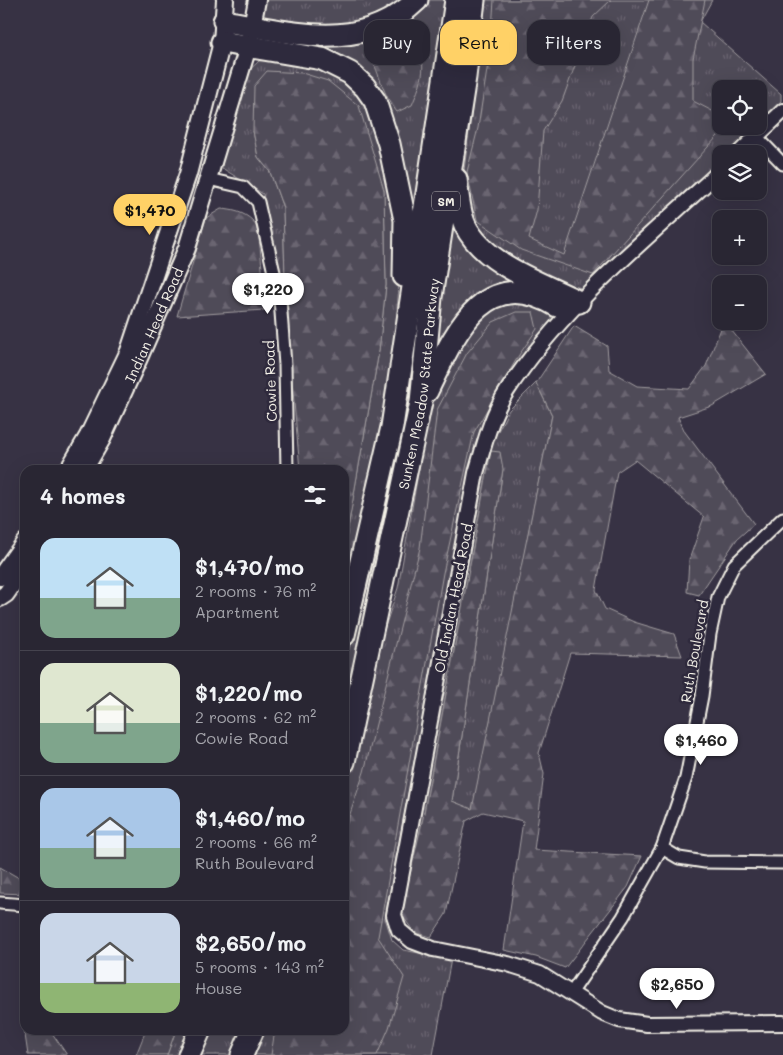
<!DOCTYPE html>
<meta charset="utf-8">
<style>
:root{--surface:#292633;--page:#35323f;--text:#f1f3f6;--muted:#a5a5ac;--line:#45434e;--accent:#ffd166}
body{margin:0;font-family:Mali,sans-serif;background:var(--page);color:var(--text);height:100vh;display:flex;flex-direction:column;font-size:19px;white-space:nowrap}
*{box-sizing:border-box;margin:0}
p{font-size:16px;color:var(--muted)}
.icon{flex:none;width:28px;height:28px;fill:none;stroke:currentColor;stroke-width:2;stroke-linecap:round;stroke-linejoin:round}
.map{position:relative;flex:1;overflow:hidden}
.sheet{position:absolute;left:20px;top:465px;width:329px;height:570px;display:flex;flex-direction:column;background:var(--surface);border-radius:15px;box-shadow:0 5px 20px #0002,0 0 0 1px var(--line)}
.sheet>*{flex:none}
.banner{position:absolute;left:364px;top:20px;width:344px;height:45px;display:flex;gap:10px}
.tools{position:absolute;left:712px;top:80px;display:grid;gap:10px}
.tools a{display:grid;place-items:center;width:55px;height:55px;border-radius:10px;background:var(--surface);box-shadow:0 5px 20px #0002,0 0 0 1px var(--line);font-size:25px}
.price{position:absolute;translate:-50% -42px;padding:0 11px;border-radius:18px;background:#fff;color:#222;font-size:16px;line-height:32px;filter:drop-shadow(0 1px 2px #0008)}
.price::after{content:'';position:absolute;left:50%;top:30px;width:15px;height:11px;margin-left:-8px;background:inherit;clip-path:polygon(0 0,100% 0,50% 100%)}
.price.selected{background:var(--accent);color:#111}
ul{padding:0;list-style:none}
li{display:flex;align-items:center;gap:15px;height:125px;padding:0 20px}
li+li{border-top:1px solid var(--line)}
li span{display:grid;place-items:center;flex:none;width:140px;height:100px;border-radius:15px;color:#555}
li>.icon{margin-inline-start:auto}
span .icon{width:60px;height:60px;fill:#fffc;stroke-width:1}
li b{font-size:21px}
h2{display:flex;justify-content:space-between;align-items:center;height:60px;padding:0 20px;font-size:21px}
.tag{padding:0 18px;border-radius:15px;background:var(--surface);box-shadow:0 5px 20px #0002,0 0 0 1px var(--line);font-size:18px;line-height:45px}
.tag.selected{background:var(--accent);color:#111}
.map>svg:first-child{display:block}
.grass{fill:url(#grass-tufts);stroke:#a29ea0}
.forest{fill:url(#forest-firs);stroke:#a29ea0}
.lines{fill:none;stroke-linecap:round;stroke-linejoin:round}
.minor-casing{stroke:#f4f1e8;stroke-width:15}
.tertiary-casing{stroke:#f4f1e8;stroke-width:18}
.secondary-casing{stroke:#f4f1e8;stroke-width:20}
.motorway-casing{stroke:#f4f1e8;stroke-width:25}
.minor{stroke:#2f2a3d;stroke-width:11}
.tertiary{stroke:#2f2a3d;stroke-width:14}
.secondary{stroke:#2f2a3d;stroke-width:16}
.motorway{stroke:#2f2a3d;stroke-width:21}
.labels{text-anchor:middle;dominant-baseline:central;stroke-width:5;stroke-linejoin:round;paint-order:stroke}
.shield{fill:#2f2a3d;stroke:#b9b5b5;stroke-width:1}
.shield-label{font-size:12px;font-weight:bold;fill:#f4f1e8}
.street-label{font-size:14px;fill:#f4f1e8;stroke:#2f2a3d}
</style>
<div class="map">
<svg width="783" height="1055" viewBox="0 0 783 1055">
<defs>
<pattern id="grass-tufts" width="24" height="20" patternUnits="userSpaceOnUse" patternTransform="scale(1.25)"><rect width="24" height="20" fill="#504b59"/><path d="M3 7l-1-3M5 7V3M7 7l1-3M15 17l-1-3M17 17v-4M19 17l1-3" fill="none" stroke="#6a6571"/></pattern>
<pattern id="forest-firs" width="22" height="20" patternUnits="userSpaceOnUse" patternTransform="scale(1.25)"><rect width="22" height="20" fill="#504b59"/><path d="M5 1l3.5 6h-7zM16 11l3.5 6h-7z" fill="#6a6571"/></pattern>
</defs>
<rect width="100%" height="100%" fill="#373244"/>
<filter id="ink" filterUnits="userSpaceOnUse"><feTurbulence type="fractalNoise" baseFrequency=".02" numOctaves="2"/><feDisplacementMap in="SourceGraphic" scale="10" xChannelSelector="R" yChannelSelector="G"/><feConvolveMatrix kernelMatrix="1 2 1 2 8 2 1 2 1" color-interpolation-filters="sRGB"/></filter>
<g filter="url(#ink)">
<g class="grass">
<path d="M264,0H412L349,29L264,21L262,11Z"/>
<path d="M426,0H449L411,276L381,101L260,36L319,44Z"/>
<path d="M486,0H712L700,22L781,94V101L759,122V89H721V126H754L726,154H721V159L597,280L583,288L563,285L489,246L469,222L463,178Z"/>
<path d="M280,59L329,69L370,104L398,211L399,282L396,332L360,547L344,612V551L379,351L386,285L384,190L253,131L258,157L270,172L283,208L286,312L263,194L222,168V158L245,74L259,61Z"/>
<path d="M454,208L457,219L566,299L508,288L435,366L436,321Z"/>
<path d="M513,298L552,314L550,322L520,359L490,404L476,446L464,496L385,918L392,940L403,950L451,959L433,1055H252L262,1030H344V787L360,732L383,633L398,588L429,411L445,367L487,308Z"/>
<path d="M536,383L552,415L473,810L452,801L503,469L491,451L423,818L401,914L472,520L489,448L509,410Z"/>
<path d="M394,471H398L344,736V666L369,583Z"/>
<path d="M176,1030H194L182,1055H167Z"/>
<path d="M209,1030H247L236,1055H198Z"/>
</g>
<g class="forest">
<path d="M494,0H611L593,17L562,101L543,131L537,210L529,239L564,255L649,0H705L693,59V101L718,114L721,126L725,128L593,275L521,250L477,220L467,172L478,128L491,44Z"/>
<path d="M397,32L415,38C428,65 423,79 412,105L397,112C382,94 381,76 370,56L374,44Z"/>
<path d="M267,71L302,73L328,81L359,106L384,190L386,285L379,351L344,551V470H300L286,312L283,208L270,172L258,157L253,131L254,86Z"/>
<path d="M221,209C233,210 244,212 253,221C262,229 263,294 264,310L177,316L206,218Z"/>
<path d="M516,312H533L537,329L519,355L474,432L443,573L378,937L404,977L389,1028L377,1055H271L275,1030H344V832L364,772L420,548L437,410L467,353L493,322Z"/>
<path d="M724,321L766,374L712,406L678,417L685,432L754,524L737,539L699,595L687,592L689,560L704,517L635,460L617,472L596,590L605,609L634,622L674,634L682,656L570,653L539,753L544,774L534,850L642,856L628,887L565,968L536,957L504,950L523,821L483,812L466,821L446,914L431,937L414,932L401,914L423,818L491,451L500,452L503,469L452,801L472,809L552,415L536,383L574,326L607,346L609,370L637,386L689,389L706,366Z"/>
<path d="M0,867L19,878H25V894L0,893Z"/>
<path d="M24,1028L50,1030L67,1055H28Z"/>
<path d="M146,1030H176L167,1055H136Z"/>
</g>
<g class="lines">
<defs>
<g id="minor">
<path d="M757,137L783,164"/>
<path d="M208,179L243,187L258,202L280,299L285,365L287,470"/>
<path d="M662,848L679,858L705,862L783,863"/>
<path d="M0,903L25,905"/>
<path d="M572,992L623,917L662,848L686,778L702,696L710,634L718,597L734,565L783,518"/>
</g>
<g id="tertiary">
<path d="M738,154L783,111"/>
<path d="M721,170C647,239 563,305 507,391C491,415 484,446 476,473L394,915L399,930L412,941L433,949L508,964L540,974L602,1013L619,1020L647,1024L783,1023"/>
</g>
<g id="secondary">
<path d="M68,470L88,436L129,351L188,174L222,42L225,0"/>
<path id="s1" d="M84,470L102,439L139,358L187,248L248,47L257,0"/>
<path d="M0,577L25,542"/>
<path d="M0,598L6,594L25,567"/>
</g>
<g id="motorway">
<path d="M224,21C293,32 360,55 417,0"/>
<path d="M222,42L322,59L350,73L365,87L375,101L389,144L405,220L404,276"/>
<path d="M456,179C458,194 459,212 465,225C484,265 542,283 579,302"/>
<path d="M427,391C454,336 482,262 557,306"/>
<path d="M344,635L392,427L456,0"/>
<path id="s2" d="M344,762L421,402L431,297L465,77L474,0"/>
<path d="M189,1055L200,1030"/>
<path d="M242,1055L253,1030"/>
</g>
</defs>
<use href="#minor" class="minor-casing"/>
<use href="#tertiary" class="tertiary-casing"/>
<use href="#secondary" class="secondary-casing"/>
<use href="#motorway" class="motorway-casing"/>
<use href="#minor" class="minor"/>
<use href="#tertiary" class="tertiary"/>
<use href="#secondary" class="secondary"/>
<use href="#motorway" class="motorway"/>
</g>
</g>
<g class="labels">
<rect class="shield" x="432" y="191.5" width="28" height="19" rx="4"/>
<g class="shield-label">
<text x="446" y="201">SM</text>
</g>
<g class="street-label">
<text stroke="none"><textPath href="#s1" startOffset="161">Indian Head Road</textPath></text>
<text transform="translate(270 381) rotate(-92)">Cowie Road</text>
<text stroke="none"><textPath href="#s2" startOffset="386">Sunken Meadow State Parkway</textPath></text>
<text transform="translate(453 598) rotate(-79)">Old Indian Head Road</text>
<text transform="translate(694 651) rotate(-80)">Ruth Boulevard</text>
</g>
</g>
</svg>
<div class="tools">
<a><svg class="icon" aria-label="locate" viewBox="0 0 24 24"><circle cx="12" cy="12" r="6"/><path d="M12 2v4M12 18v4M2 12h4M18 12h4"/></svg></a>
<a><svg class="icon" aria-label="layers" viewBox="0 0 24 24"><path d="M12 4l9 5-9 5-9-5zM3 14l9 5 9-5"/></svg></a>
<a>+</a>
<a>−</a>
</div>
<b class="price selected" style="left:150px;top:236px">$1,470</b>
<b class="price" style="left:268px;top:315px">$1,220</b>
<b class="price" style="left:701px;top:766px">$1,460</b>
<b class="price" style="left:677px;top:1010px">$2,650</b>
<div class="banner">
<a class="tag">Buy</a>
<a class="tag selected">Rent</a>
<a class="tag">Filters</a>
</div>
<section class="sheet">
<h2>4 homes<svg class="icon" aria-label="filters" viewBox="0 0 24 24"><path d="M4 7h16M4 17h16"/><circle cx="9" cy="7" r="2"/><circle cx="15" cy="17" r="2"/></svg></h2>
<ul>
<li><span style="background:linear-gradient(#bfe0f5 60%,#7fa58c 0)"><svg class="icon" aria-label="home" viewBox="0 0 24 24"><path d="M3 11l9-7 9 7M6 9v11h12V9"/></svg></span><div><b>$1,470/mo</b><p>2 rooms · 76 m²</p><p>Apartment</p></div></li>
<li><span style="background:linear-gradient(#dfe7d0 60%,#7fa58c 0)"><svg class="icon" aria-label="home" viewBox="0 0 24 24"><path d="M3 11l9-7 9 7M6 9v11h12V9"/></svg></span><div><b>$1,220/mo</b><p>2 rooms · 62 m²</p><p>Cowie Road</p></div></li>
<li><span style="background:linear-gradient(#a9c7e8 60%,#7fa58c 0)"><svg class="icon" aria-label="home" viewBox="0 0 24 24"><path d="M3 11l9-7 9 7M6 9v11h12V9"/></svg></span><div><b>$1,460/mo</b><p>2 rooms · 66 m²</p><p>Ruth Boulevard</p></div></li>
<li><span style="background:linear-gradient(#c9d6e8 70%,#8fb573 0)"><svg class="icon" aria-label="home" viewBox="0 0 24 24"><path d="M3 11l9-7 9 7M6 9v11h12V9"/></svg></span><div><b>$2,650/mo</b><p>5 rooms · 143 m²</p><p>House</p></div></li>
</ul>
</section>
</div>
